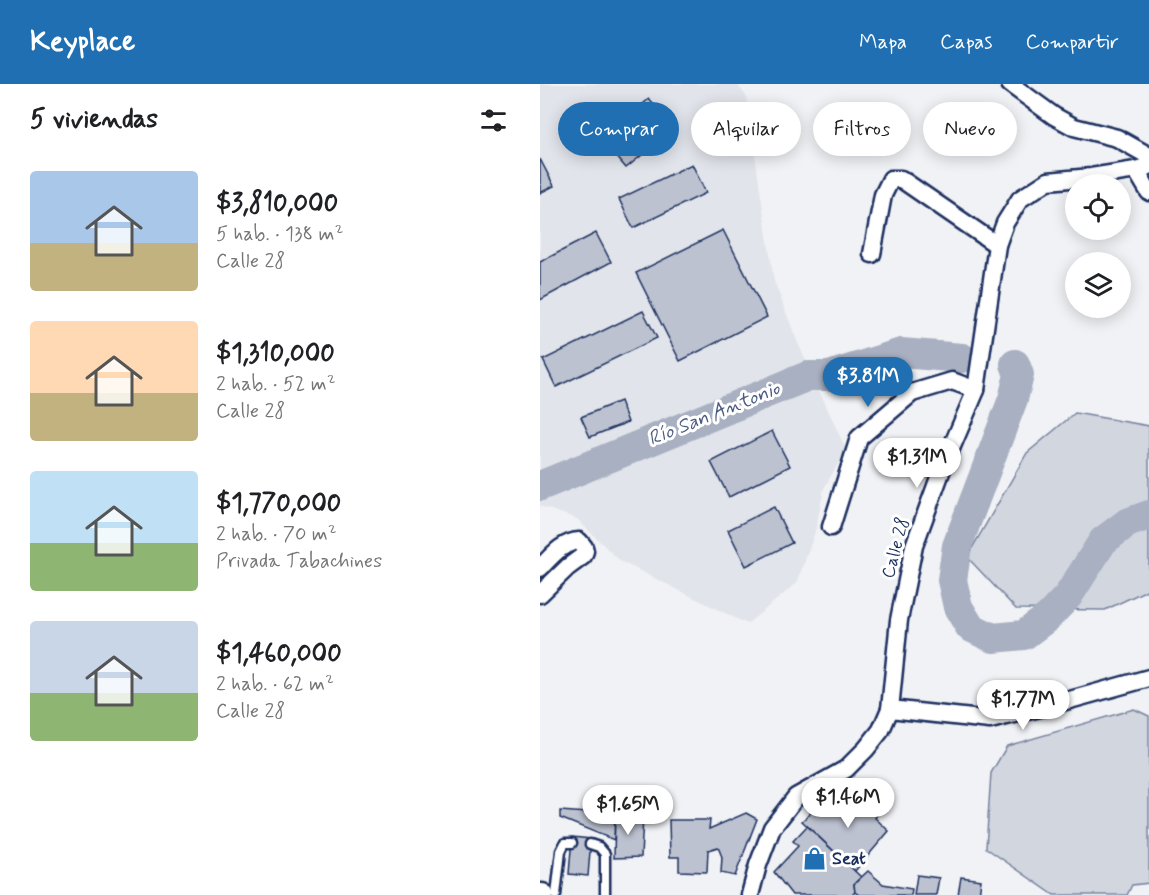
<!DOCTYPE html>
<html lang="es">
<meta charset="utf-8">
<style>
:root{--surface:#fff;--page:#f6f6f6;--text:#202124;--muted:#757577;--accent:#1f6fb2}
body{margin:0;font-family:Mynerve,sans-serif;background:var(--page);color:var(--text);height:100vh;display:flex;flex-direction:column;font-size:22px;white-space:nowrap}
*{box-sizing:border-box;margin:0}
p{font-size:20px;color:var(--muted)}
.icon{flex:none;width:33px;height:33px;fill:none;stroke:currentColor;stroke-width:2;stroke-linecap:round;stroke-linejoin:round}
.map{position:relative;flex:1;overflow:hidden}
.details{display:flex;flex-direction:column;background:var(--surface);width:540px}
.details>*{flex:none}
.guide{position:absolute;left:18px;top:18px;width:501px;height:54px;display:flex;gap:12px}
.buttons{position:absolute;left:525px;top:90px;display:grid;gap:12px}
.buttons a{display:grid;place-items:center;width:66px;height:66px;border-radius:50%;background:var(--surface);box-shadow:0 3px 15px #0003;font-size:30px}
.price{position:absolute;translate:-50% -51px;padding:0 14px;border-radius:21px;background:#fff;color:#222;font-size:20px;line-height:39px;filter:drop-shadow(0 2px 3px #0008)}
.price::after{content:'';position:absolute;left:50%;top:36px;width:18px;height:14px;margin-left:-9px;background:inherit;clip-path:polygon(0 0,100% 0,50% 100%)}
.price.selected{background:var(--accent);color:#fff}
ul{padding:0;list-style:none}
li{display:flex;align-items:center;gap:18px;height:150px;padding:0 30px}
li span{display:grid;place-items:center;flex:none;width:168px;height:120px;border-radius:6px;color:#555}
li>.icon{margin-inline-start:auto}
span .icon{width:72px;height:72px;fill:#fffc;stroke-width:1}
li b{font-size:26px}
h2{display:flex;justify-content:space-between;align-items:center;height:72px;padding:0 30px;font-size:26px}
.tag{padding:0 21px;border-radius:27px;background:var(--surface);box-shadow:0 3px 15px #0003;font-size:21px;line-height:54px}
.tag.selected{background:var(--accent);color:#fff}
header{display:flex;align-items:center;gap:36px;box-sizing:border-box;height:84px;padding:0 30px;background:var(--accent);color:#fff}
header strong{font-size:28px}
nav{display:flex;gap:33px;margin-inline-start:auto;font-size:21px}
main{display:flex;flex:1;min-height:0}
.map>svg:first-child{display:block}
.built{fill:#e1e4ea}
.green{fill:#d2d6df;stroke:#76829e;stroke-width:1.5}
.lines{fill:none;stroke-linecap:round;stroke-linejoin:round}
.river{stroke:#a8b0c2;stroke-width:30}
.building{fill:#bcc2d0;stroke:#1b2f5e;stroke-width:1.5}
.lane-casing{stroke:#1b2f5e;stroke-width:13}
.street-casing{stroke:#1b2f5e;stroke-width:21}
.secondary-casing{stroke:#1b2f5e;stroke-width:27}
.lane{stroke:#fff;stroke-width:8}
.street{stroke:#fff;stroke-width:16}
.secondary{stroke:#fff;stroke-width:22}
.labels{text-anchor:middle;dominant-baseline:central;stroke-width:6;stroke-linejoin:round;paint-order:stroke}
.street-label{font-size:18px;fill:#1b2f5e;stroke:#fff}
.poi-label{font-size:18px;font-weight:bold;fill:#1b2f5e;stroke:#fff;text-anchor:start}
.water-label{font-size:20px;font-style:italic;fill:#4c5c81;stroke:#fff}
</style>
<header>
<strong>Keyplace</strong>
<nav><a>Mapa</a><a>Capas</a><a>Compartir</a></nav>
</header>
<main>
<section class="details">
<h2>5 viviendas<svg class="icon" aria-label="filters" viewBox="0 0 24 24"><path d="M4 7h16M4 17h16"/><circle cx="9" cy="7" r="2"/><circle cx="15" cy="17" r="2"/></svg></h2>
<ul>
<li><span style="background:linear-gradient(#a9c7e8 60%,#c2b280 0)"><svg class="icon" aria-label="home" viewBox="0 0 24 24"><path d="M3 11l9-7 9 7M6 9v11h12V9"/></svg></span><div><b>$3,810,000</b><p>5 hab. · 138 m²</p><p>Calle 28</p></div></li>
<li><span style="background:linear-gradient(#ffd9b3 60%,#c2b280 0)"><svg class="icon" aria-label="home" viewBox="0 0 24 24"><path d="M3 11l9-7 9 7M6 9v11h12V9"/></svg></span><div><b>$1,310,000</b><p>2 hab. · 52 m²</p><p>Calle 28</p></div></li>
<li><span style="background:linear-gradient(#bfe0f5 60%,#8fb573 0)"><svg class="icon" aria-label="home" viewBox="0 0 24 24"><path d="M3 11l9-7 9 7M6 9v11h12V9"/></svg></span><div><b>$1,770,000</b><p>2 hab. · 70 m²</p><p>Privada Tabachines</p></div></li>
<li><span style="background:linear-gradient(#c9d6e8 60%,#8fb573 0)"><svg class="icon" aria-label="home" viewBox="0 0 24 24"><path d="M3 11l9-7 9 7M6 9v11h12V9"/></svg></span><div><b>$1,460,000</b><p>2 hab. · 62 m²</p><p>Calle 28</p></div></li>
</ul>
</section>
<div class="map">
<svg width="609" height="811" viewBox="0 0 609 811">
<rect width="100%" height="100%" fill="#f1f2f5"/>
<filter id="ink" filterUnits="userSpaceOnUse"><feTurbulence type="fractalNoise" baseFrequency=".0167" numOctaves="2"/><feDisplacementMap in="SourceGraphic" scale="12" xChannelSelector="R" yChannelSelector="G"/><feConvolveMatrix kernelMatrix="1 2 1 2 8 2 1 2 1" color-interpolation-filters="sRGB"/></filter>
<g filter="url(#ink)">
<path class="built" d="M0,0H197L206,12L234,197L257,257L306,366L284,404L275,448L257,499L207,540L80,477L37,435L0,422Z"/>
<g class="green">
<path d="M535,329L609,342V505L565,526L476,525L427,473L487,369Z"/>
<path d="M594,625L609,632V799L592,801L587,811H514L446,764L451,689L467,662Z"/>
</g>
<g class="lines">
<g class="river">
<path d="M475,280L479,291L473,315L417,462L412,496L418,523L430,543L453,554L484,551L508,533L528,512L563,457L587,439L609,431"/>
<path d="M0,402L268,292H289L361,269L422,274"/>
</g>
</g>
<g class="building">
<path d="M109,15L134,45L86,84L61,54Z"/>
<path d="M0,75L14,102L0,109Z"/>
<path d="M152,80L166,109L93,144L79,115Z"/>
<path d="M183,146L227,233L140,277L96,189Z"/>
<path d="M56,149L71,178L0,216V178Z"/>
<path d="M103,227L117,254L16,303L3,276Z"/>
<path d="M80,317L88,338L50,353L41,333Z"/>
<path d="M232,347L250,382L189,413L171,378Z"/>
<path d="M234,423L252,459L206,482L188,446Z"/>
<path d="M304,707L318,720L321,718L337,731L335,734L349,747L315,787L262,737L276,724L279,727L286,720L288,722L295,715L297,716Z"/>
<path d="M20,727L75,731L74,756L20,734Z"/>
<path d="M206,729L217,735L195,792L181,789L182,773L178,763L168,766L167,788L139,787V773H130L129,736H170L169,745Z"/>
<path d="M75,731L103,732L101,773L74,774Z"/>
<path d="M267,742L321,793L314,800L315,808L312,811H252L234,788L258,762L253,757Z"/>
<path d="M32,753L51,755L48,792L29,790Z"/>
<path d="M328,787L343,800L372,805L371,811H319L315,808L314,800Z"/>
<path d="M377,791L399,794L396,811H374Z"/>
<path d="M421,793L441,796L439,811H418Z"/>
</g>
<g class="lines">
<defs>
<g id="lane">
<path d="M50,760L59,763L65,770V811"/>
<path d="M16,811L21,767L25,759H32"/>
</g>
<g id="street">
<path d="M470,0L514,32L534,43L577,54L609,72"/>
<path d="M596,86L609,108"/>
<path d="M332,170L343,111L351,95H361L457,161"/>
<path d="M291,443L319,354L372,309L412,297L436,306"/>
<path d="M0,484C11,473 22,458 39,457L44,463L45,467L43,472L28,483L0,510"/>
<path d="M350,625L450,636L508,622L609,594"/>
<path d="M210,811L218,781L232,744L256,713L306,685L326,665L341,646L350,625L359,536L374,462L401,388L436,306L457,161L465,139L480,115L508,97L551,93L596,86L609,82"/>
</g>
<path id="secondary" d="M0,811H2"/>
</defs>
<use href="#lane" class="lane-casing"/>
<use href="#street" class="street-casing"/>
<use href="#secondary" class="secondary-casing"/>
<use href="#lane" class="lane"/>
<use href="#street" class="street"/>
<use href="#secondary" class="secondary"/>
</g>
</g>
<defs>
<symbol id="shop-bare" viewBox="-9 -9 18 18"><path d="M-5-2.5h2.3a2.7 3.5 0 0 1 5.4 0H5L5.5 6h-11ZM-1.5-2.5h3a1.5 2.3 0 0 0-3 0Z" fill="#1f6fb2" stroke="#fff" stroke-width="2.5" paint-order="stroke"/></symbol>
</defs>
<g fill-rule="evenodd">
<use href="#shop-bare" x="258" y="758" width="33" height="33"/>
</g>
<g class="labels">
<g class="street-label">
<text transform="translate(356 464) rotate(-75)">Calle 28</text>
</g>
<g class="poi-label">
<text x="292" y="775">Seat</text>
</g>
<g class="water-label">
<text transform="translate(174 330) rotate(-22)">Río San Antonio</text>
</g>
</g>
</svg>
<div class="buttons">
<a><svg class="icon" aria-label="locate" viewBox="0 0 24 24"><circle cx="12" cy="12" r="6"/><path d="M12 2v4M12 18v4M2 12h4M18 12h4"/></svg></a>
<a><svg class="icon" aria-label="layers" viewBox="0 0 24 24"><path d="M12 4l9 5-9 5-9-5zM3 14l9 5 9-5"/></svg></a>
</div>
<b class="price selected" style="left:328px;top:324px">$3.81M</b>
<b class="price" style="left:377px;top:405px">$1.31M</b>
<b class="price" style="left:483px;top:647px">$1.77M</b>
<b class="price" style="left:308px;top:745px">$1.46M</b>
<b class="price" style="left:88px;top:752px">$1.65M</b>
<div class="guide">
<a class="tag selected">Comprar</a>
<a class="tag">Alquilar</a>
<a class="tag">Filtros</a>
<a class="tag">Nuevo</a>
</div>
</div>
</main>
